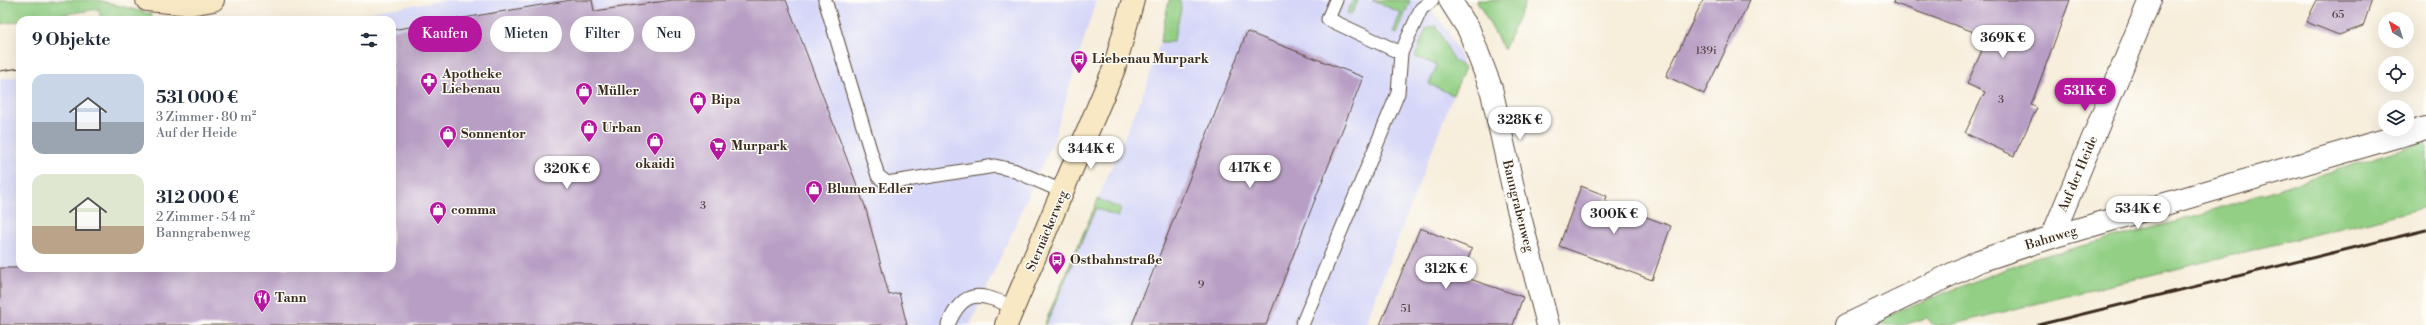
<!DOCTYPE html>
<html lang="de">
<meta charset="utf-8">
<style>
:root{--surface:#fff;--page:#f6f6f7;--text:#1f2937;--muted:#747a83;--accent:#b5179e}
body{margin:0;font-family:"Libre Bodoni",serif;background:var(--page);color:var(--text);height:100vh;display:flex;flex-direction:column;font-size:15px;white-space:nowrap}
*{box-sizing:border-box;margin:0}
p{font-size:13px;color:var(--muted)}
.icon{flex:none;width:22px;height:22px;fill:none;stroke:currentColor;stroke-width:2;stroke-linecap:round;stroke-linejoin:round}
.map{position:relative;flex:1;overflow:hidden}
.drawer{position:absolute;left:16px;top:16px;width:380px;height:256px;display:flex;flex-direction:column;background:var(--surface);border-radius:12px;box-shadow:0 4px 16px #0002}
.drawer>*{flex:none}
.guide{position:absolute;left:408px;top:16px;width:380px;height:36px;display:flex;gap:8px}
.needle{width:26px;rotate:322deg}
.controls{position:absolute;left:2378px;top:12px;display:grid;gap:8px}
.controls a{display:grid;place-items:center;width:36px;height:36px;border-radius:50%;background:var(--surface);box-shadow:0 4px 16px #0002;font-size:20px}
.price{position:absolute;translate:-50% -34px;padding:0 9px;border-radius:14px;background:#fff;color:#222;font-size:13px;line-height:26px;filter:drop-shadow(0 1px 2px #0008)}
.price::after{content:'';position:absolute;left:50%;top:24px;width:12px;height:9px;margin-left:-6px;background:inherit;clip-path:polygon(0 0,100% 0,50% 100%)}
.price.selected{background:var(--accent);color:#fff}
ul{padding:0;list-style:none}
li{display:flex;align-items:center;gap:12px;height:100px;padding:0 16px}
li span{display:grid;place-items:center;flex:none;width:112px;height:80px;border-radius:12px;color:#555}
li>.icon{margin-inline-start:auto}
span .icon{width:48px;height:48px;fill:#fffc;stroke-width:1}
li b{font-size:17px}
h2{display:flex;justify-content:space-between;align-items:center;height:48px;padding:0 16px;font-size:17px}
.pill{padding:0 14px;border-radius:18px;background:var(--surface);box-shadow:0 4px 16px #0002;font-size:14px;line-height:36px}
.pill.selected{background:var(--accent);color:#fff}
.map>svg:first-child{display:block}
.built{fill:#d6d7f8}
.green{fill:#93cf85;stroke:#677c52}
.building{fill:#b89ec4}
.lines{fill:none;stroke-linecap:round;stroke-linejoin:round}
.lane-casing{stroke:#57473a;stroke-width:15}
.street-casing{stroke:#57473a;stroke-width:24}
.secondary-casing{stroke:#57473a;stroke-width:24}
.lane{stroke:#fff;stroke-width:13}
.street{stroke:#fff;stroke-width:22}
.secondary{stroke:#f8e8c3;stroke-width:22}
.tram{stroke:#3b2a1e;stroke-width:1}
.rail{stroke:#3b2a1e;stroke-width:3}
.labels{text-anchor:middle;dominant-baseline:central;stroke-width:3;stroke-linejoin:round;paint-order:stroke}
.number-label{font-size:11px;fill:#5a4748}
.poi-label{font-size:13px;font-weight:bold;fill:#3b2a1e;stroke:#fdfcf7;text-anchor:start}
.street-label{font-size:13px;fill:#3b2a1e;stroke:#fdfcf7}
</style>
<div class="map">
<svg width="2426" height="325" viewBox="0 0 2426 325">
<rect width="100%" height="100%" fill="#fdfcf7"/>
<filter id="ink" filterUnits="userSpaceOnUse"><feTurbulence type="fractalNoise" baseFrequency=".025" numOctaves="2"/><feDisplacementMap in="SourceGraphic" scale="8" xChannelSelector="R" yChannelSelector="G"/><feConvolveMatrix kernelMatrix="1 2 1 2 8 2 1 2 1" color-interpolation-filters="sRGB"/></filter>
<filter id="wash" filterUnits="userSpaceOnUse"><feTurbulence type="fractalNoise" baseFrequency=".012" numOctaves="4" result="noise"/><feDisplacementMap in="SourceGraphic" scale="16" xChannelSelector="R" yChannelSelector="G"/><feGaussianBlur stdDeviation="0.9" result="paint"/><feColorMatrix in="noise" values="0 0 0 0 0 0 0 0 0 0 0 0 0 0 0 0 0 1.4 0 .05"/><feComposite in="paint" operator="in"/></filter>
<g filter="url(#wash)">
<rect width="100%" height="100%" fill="#f7eedb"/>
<g class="built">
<path d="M448,0H1096L1053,141L970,325H0V79L20,76V268H392V20H340L382,10Z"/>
<path d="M1169,0H1423L1448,31L1465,68L1453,95L1365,325H1044L1147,84L1160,42Z"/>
</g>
<g class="green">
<path d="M0,0H98L151,14L153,20H101L99,9L0,24Z"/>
<path d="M1169,0H1180L1181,9L1173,42H1160Z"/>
<path d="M1353,0H1358L1351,15L1347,13Z"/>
<path d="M1372,0H1410L1397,34L1393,32L1401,13Z"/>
<path d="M1477,0H1526L1504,50L1477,1Z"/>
<path d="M1436,25L1454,61L1465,68L1453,95L1429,84L1437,65L1415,57L1426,29Z"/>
<path d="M2426,141V207L1950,325H1933L1927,318L1903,325H1880L1885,316L2032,259L2179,221Z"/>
<path d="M1098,199L1121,209L1118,217L1096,208L1046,325H1044Z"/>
</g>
<g id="blocks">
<g class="building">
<path d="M571,0H592L594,11L672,0H786L865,206L889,295L899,293L907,325H0V268H392V30Z"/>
<path d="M1703,0H1750L1704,94L1666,76Z"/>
<path d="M1894,0H2070L2031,105L2037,108L2014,156L1965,133L1985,92L1967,84L1988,37L1893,3Z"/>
<path d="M2317,0H2372L2363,26L2339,35L2306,22Z"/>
<path d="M1247,32L1363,77L1266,325H1132Z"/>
<path d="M1581,186L1607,196L1605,202L1671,226L1652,280L1559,246Z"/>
<path d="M1420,228L1472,249L1461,276L1523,297L1513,325H1380Z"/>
</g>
</g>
</g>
<g filter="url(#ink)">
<use href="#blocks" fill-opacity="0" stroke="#57473a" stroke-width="1"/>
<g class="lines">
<defs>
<g id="lane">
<path d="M825,0L878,176L887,183L995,166L1013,170L1064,192"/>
<path d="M1336,0L1328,19L1401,53"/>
<path d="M948,325C964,286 981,294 1014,307"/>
<path d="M1302,325L1398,93L1401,53L1421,9L1432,0"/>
</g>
<g id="street">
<path d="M1450,0L1469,30L1491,88L1516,201L1548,325"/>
<path d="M2052,237L2150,0"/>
<path d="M1847,325L1979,261L2052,237L2426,128"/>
</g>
<g id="secondary">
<path d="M147,0L191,4L213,0"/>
<path d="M1006,325L1114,69L1133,0"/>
</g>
</defs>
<use href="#lane" class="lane-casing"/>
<use href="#street" class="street-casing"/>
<use href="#secondary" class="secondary-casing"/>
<use href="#lane" class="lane"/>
<use href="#street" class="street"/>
<use href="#secondary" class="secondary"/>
<path class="tram" d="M0,71L20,68"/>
<path class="rail" d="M2038,325L2426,230"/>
</g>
</g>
<defs>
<symbol id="bus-pin" viewBox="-11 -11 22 30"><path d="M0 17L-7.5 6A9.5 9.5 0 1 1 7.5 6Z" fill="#b5179e" stroke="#fdfcf7"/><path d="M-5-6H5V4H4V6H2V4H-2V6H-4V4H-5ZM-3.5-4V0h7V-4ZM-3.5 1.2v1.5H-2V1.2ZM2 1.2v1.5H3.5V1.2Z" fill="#fff"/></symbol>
<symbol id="pharmacy-pin" viewBox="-11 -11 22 30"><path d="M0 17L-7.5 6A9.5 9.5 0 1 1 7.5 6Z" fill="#b5179e" stroke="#fdfcf7"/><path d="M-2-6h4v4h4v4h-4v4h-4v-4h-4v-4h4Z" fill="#fff"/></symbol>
<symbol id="shop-pin" viewBox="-11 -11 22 30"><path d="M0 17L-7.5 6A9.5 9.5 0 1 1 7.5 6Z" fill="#b5179e" stroke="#fdfcf7"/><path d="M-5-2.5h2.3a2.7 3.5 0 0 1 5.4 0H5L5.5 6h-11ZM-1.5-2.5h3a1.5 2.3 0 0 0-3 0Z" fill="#fff"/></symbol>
<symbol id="supermarket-pin" viewBox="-11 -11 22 30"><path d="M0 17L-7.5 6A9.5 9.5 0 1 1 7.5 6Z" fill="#b5179e" stroke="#fdfcf7"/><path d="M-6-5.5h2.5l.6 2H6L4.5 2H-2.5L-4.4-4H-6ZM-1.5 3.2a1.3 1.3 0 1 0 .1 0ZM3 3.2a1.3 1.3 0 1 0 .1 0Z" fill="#fff"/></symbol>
<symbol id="restaurant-pin" viewBox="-11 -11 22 30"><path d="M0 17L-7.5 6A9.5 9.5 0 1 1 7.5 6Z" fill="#b5179e" stroke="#fdfcf7"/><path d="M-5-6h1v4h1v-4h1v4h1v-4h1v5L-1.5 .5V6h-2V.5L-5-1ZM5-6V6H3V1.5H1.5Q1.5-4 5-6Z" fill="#fff"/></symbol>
</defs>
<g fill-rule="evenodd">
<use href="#bus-pin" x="1069" y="49" width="20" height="27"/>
<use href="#pharmacy-pin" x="419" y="71" width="20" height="27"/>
<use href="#shop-pin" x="574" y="81" width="20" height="27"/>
<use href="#shop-pin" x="688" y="90" width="20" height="27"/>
<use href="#shop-pin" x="579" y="118" width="20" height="27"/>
<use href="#shop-pin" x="438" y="124" width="20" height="27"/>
<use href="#shop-pin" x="645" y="131" width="20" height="27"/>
<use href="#supermarket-pin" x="708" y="136" width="20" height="27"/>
<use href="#shop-pin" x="804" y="179" width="20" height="27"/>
<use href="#shop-pin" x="428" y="200" width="20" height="27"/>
<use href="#bus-pin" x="1047" y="250" width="20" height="27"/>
<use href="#restaurant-pin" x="252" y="288" width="20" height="27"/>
</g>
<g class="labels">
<g class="number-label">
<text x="2338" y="15">65</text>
<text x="1706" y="51">139i</text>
<text x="2001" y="100">3</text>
<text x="703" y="206">3</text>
<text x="1201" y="285">9</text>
<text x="1406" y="309">51</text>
</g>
<g class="poi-label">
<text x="1092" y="59">Liebenau Murpark</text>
<text x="442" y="74">Apotheke<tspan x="442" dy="15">Liebenau</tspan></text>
<text x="597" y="91">Müller</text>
<text x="711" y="100">Bipa</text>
<text x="602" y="128">Urban</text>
<text x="461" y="134">Sonnentor</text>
<text x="731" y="146">Murpark</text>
<text x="655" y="164" text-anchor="middle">okaidi</text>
<text x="827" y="189">Blumen Edler</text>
<text x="451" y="210">comma</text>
<text x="1070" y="260">Ostbahnstraße</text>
<text x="275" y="298">Tann</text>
</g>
<g class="street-label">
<text transform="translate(2078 174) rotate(-67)">Auf der Heide</text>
<text transform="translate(1518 206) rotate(76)">Banngrabenweg</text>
<text transform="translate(1047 231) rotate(-67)">Sternäckerweg</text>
<text transform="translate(2051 238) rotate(-17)">Bahnweg</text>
</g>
</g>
</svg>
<div class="controls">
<a><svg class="needle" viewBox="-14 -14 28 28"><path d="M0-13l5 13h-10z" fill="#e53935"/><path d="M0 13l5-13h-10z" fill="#747a83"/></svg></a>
<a><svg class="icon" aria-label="locate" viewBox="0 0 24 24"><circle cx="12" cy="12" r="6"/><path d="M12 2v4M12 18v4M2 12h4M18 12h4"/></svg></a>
<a><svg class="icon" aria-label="layers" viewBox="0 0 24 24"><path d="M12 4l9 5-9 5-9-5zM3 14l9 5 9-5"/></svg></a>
</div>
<b class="price" style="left:2003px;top:59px">369K €</b>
<b class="price selected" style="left:2085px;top:112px">531K €</b>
<b class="price" style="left:1520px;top:141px">328K €</b>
<b class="price" style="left:1091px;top:170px">344K €</b>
<b class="price" style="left:1250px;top:189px">417K €</b>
<b class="price" style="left:567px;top:190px">320K €</b>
<b class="price" style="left:2138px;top:230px">534K €</b>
<b class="price" style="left:1614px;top:235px">300K €</b>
<b class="price" style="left:1446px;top:290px">312K €</b>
<div class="guide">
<a class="pill selected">Kaufen</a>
<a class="pill">Mieten</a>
<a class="pill">Filter</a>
<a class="pill">Neu</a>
</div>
<section class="drawer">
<h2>9 Objekte<svg class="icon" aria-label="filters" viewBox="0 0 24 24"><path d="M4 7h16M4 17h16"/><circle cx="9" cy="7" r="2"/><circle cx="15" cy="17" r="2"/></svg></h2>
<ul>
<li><span style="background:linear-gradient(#c9d6e8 60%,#9aa5b1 0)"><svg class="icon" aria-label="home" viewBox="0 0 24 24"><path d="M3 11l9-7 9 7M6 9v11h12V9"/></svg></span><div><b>531 000 €</b><p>3 Zimmer · 80 m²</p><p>Auf der Heide</p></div></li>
<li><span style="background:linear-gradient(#dfe7d0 65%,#b9a48a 0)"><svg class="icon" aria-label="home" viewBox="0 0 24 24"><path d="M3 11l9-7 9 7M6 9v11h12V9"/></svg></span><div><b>312 000 €</b><p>2 Zimmer · 54 m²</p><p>Banngrabenweg</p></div></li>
</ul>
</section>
</div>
